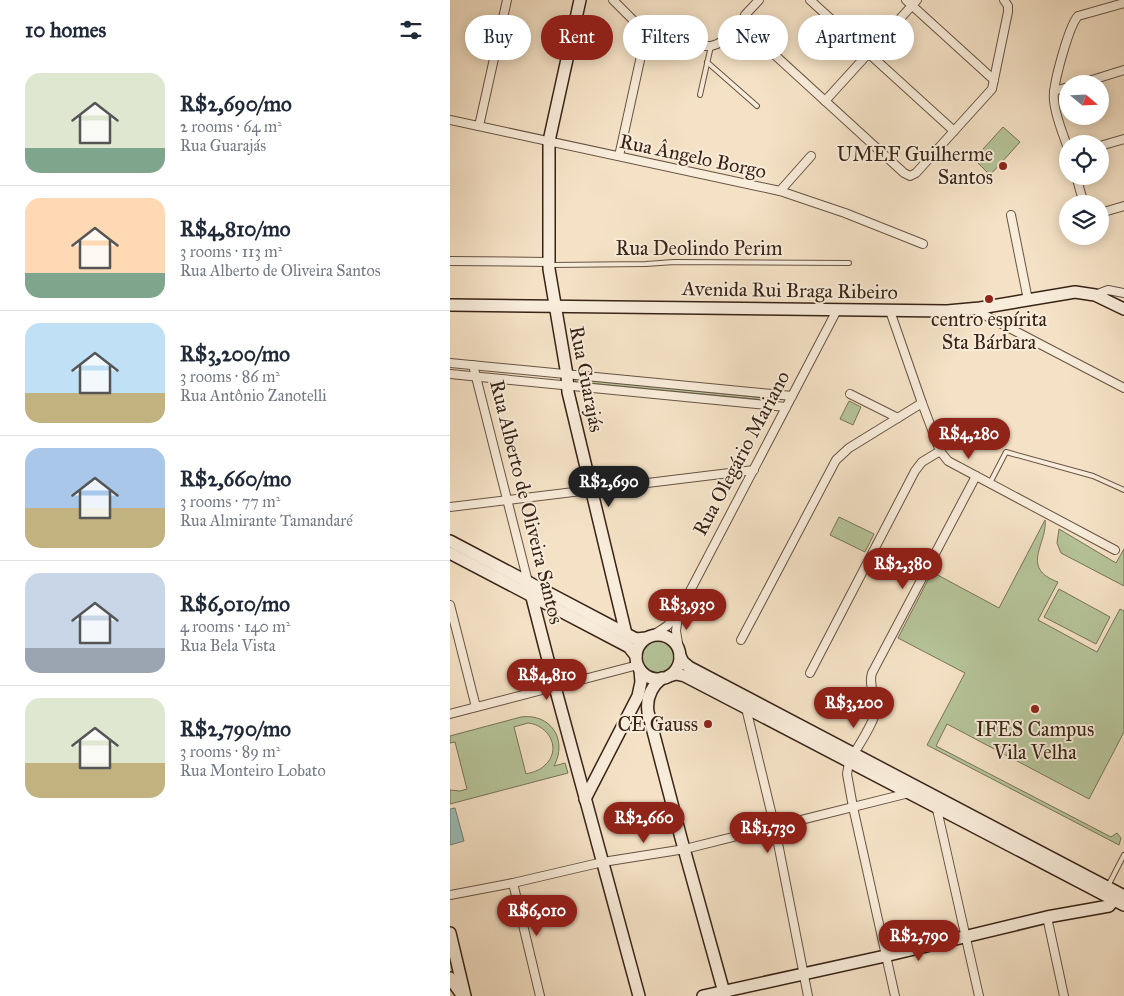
<!DOCTYPE html>
<meta charset="utf-8">
<style>
:root{--surface:#fff;--page:#f2f2f3;--text:#1f2937;--muted:#747a83;--line:#e0e1e3;--accent:#8f2418}
body{margin:0;font-family:"IM FELL Great Primer",serif;background:var(--page);color:var(--text);height:100vh;display:flex;flex-direction:column;font-size:19px;white-space:nowrap}
*{box-sizing:border-box;margin:0}
p{font-size:16px;color:var(--muted)}
.icon{flex:none;width:28px;height:28px;fill:none;stroke:currentColor;stroke-width:2;stroke-linecap:round;stroke-linejoin:round}
.map{position:relative;flex:1;overflow:hidden}
.side{display:flex;flex-direction:column;background:var(--surface);width:450px}
.side>*{flex:none}
.guide{position:absolute;left:15px;top:15px;width:475px;height:45px;display:flex;gap:10px}
.needle{width:32px;rotate:109deg}
.buttons{position:absolute;left:609px;top:75px;display:grid;gap:10px}
.buttons a{display:grid;place-items:center;width:50px;height:50px;border-radius:50%;background:var(--surface);box-shadow:0 2px 12px #0003;font-size:25px}
.price{position:absolute;translate:-50% -42px;padding:0 11px;border-radius:18px;background:var(--accent);color:#fff;font-size:16px;line-height:32px;filter:drop-shadow(0 1px 2px #0008)}
.price::after{content:'';position:absolute;left:50%;top:30px;width:15px;height:11px;margin-left:-8px;background:inherit;clip-path:polygon(0 0,100% 0,50% 100%)}
.price.active{background:#222;color:#fff}
ul{padding:0;list-style:none}
li{display:flex;align-items:center;gap:15px;height:125px;padding:0 25px}
li+li{border-top:1px solid var(--line)}
li span{display:grid;place-items:center;flex:none;width:140px;height:100px;border-radius:15px;color:#555}
li>.icon{margin-inline-start:auto}
span .icon{width:60px;height:60px;fill:#fffc;stroke-width:1}
li b{font-size:21px}
h2{display:flex;justify-content:space-between;align-items:center;height:60px;padding:0 25px;font-size:21px}
.pill{padding:0 18px;border-radius:22px;background:var(--surface);box-shadow:0 2px 12px #0003;font-size:18px;line-height:45px}
.pill.active{background:var(--accent);color:#fff}
main{display:flex;flex:1;min-height:0}
.map>svg:first-child{display:block}
.green{fill:#b6c499;stroke:#777458;fill-rule:evenodd}
.water{fill:#9cbdb7;stroke:#747f77}
.lines{fill:none;stroke-linecap:round;stroke-linejoin:round}
.lane-casing{stroke:#675343;stroke-width:6}
.street-casing{stroke:#675343;stroke-width:10}
.secondary-casing{stroke:#382317;stroke-width:14}
.lane{stroke:#f8ecda;stroke-width:4}
.street{stroke:#f8ecda;stroke-width:8}
.secondary{stroke:#f8ecda;stroke-width:11}
.poi-dot{fill:#8f2418;stroke:#f8ecda;stroke-width:2}
.labels{text-anchor:middle;dominant-baseline:central;stroke-width:4;stroke-linejoin:round;paint-order:stroke}
.poi-label{font-size:20px;fill:#382317;stroke:#f8ecda;text-anchor:end}
.street-label{font-size:20px;fill:#382317;stroke:#f8ecda}
</style>
<main>
<section class="side">
<h2>10 homes<svg class="icon" aria-label="filters" viewBox="0 0 24 24"><path d="M4 7h16M4 17h16"/><circle cx="9" cy="7" r="2"/><circle cx="15" cy="17" r="2"/></svg></h2>
<ul>
<li><span style="background:linear-gradient(#dfe7d0 75%,#7fa58c 0)"><svg class="icon" aria-label="home" viewBox="0 0 24 24"><path d="M3 11l9-7 9 7M6 9v11h12V9"/></svg></span><div><b>R$2,690/mo</b><p>2 rooms · 64 m²</p><p>Rua Guarajás</p></div></li>
<li><span style="background:linear-gradient(#ffd9b3 75%,#7fa58c 0)"><svg class="icon" aria-label="home" viewBox="0 0 24 24"><path d="M3 11l9-7 9 7M6 9v11h12V9"/></svg></span><div><b>R$4,810/mo</b><p>3 rooms · 113 m²</p><p>Rua Alberto de Oliveira Santos</p></div></li>
<li><span style="background:linear-gradient(#bfe0f5 70%,#c2b280 0)"><svg class="icon" aria-label="home" viewBox="0 0 24 24"><path d="M3 11l9-7 9 7M6 9v11h12V9"/></svg></span><div><b>R$3,200/mo</b><p>3 rooms · 86 m²</p><p>Rua Antônio Zanotelli</p></div></li>
<li><span style="background:linear-gradient(#a9c7e8 60%,#c2b280 0)"><svg class="icon" aria-label="home" viewBox="0 0 24 24"><path d="M3 11l9-7 9 7M6 9v11h12V9"/></svg></span><div><b>R$2,660/mo</b><p>3 rooms · 77 m²</p><p>Rua Almirante Tamandaré</p></div></li>
<li><span style="background:linear-gradient(#c9d6e8 75%,#9aa5b1 0)"><svg class="icon" aria-label="home" viewBox="0 0 24 24"><path d="M3 11l9-7 9 7M6 9v11h12V9"/></svg></span><div><b>R$6,010/mo</b><p>4 rooms · 140 m²</p><p>Rua Bela Vista</p></div></li>
<li><span style="background:linear-gradient(#dfe7d0 65%,#c2b280 0)"><svg class="icon" aria-label="home" viewBox="0 0 24 24"><path d="M3 11l9-7 9 7M6 9v11h12V9"/></svg></span><div><b>R$2,790/mo</b><p>3 rooms · 89 m²</p><p>Rua Monteiro Lobato</p></div></li>
</ul>
</section>
<div class="map">
<svg width="674" height="996" viewBox="0 0 674 996">
<rect width="100%" height="100%" fill="#f5e2c6"/>
<filter id="stains"><feTurbulence type="fractalNoise" baseFrequency=".004" numOctaves="4"/><feColorMatrix values="0 0 0 0 .2 0 0 0 0 .09 0 0 0 0 .02 0 0 0 .5 -.17"/></filter>
<radialGradient id="worn" r=".72"><stop offset=".6" stop-color="#630" stop-opacity="0"/><stop offset="1" stop-color="#630" stop-opacity=".3"/></radialGradient>
<g class="green">
<path d="M553,127L570,142L540,175L524,159Z"/>
<path d="M125,379L316,398L315,400L126,382Z"/>
<path d="M399,401L411,407L403,425L390,419Z"/>
<path d="M389,517L424,534L415,552L380,535Z"/>
<path d="M595,520C598,543 569,568 608,582L588,620L647,652L670,609L674,611V732L639,799L497,724L486,746L661,837L667,833L671,838L669,845L477,745L515,673L448,638L482,572L549,608Z"/>
<path d="M609,529L666,563L674,549V586L611,553L607,543Z"/>
<path d="M609,589L660,617L646,644L594,617Z"/>
<circle cx="208" cy="657" r="19"/>
<path d="M71,717C101,713 118,740 104,766L115,763L118,773L0,804V790L10,791L17,789L5,742L0,743V736ZM78,723C99,725 113,750 94,766C89,771 83,772 76,774L64,727Z"/>
</g>
<path class="water" d="M5,808L14,841L0,845V809Z"/>
<g class="lines">
<defs>
<g id="lane">
<path d="M257,62L307,106"/>
<path d="M250,95L261,46"/>
<path d="M102,265L196,264L224,262L399,263"/>
<path d="M540,483L556,452L643,476L674,490"/>
<path d="M658,886L674,855"/>
</g>
<g id="street">
<path d="M163,0L196,33L247,46H261L267,44L282,36L293,26"/>
<path d="M309,0L295,15L292,23L293,26L454,173L460,176L466,173L542,89L558,12V6L554,0"/>
<path d="M360,0L504,131"/>
<path d="M456,0L544,80"/>
<path d="M629,84L674,70"/>
<path d="M604,91L618,87"/>
<path d="M375,101L467,0"/>
<path d="M0,120L330,191L395,213L473,244"/>
<path d="M29,126L57,0"/>
<path d="M650,146L674,139"/>
<path d="M618,149C613,133 605,116 604,100C602,86 619,26 628,16L674,3"/>
<path d="M169,156L196,33"/>
<path d="M626,176L634,204"/>
<path d="M330,191L361,156"/>
<path d="M650,213L674,206"/>
<path d="M561,215L578,300"/>
<path d="M0,261L99,262"/>
<path d="M645,295L658,290L674,293"/>
<path d="M523,309L674,388"/>
<path d="M440,311L472,403L490,451L498,461L665,550"/>
<path d="M0,363L342,396"/>
<path d="M23,365L78,582"/>
<path d="M0,374L336,407"/>
<path d="M400,394L448,418"/>
<path d="M0,507L304,470"/>
<path d="M0,605L26,707"/>
<path d="M228,616L226,631L229,649"/>
<path d="M203,635L217,626L228,614L387,310"/>
<path d="M291,640L386,460L399,448L472,403"/>
<path d="M360,673L465,471L472,462L490,451"/>
<path d="M297,705L296,708L325,828L358,996"/>
<path d="M0,714L188,665"/>
<path d="M486,805L529,996"/>
<path d="M63,883L90,996"/>
<path d="M0,895L63,883L153,862L235,849L459,793"/>
<path d="M597,917L614,996"/>
<path d="M445,996L403,807L397,774L399,762C406,749 426,721 426,708C426,696 418,686 422,673L526,476"/>
</g>
<g id="secondary">
<path d="M130,0L99,141V269L117,375L118,392L176,634"/>
<path d="M0,305L497,311L530,308L625,292L645,295L674,309"/>
<path d="M0,541L186,639L196,638"/>
<path d="M0,553L179,647L186,656"/>
<path d="M78,582L105,687L189,996"/>
<circle cx="208" cy="657" r="22"/>
<path d="M230,656L233,662L239,667L674,896"/>
<path d="M219,676L226,674L235,676L674,905"/>
<path d="M212,678C201,687 196,698 198,712L231,838L275,996"/>
<path d="M135,799L188,696L191,682L190,670"/>
<path d="M0,933L15,996"/>
<path d="M0,978L12,995"/>
<path d="M253,996L435,956L597,917L659,906L664,900V893"/>
</g>
</defs>
<use href="#lane" class="lane-casing"/>
<use href="#street" class="street-casing"/>
<use href="#secondary" class="secondary-casing"/>
<use href="#lane" class="lane"/>
<use href="#street" class="street"/>
<use href="#secondary" class="secondary"/>
</g>
<g class="poi-dot">
<circle cx="553" cy="166" r="5"/>
<circle cx="539" cy="299" r="5"/>
<circle cx="585" cy="709" r="5"/>
<circle cx="258" cy="724" r="5"/>
</g>
<g class="labels">
<g class="poi-label">
<text x="543" y="154">UMEF Guilherme<tspan x="543" dy="23">Santos</tspan></text>
<text x="539" y="319" text-anchor="middle">centro espírita<tspan x="539" dy="23">Sta Bárbara</tspan></text>
<text x="248" y="724">CE Gauss</text>
<text x="585" y="729" text-anchor="middle">IFES Campus<tspan x="585" dy="23">Vila Velha</tspan></text>
</g>
<g class="street-label">
<text transform="translate(243 156) rotate(12)">Rua Ângelo Borgo</text>
<text x="249" y="248">Rua Deolindo Perim</text>
<text transform="translate(340 290) rotate(1)">Avenida Rui Braga Ribeiro</text>
<text transform="translate(137 379) rotate(79)">Rua Guarajás</text>
<text transform="translate(291 453) rotate(-62)">Rua Olegário Mariano</text>
<text transform="translate(77 502) rotate(76)">Rua Alberto de Oliveira Santos</text>
</g>
</g>
<rect width="100%" height="100%" filter="url(#stains)"/>
<rect width="100%" height="100%" fill="url(#worn)"/>
</svg>
<div class="buttons">
<a><svg class="needle" viewBox="-14 -14 28 28"><path d="M0-13l5 13h-10z" fill="#e53935"/><path d="M0 13l5-13h-10z" fill="#747a83"/></svg></a>
<a><svg class="icon" aria-label="locate" viewBox="0 0 24 24"><circle cx="12" cy="12" r="6"/><path d="M12 2v4M12 18v4M2 12h4M18 12h4"/></svg></a>
<a><svg class="icon" aria-label="layers" viewBox="0 0 24 24"><path d="M12 4l9 5-9 5-9-5zM3 14l9 5 9-5"/></svg></a>
</div>
<b class="price" style="left:519px;top:460px">R$4,280</b>
<b class="price active" style="left:159px;top:508px">R$2,690</b>
<b class="price" style="left:453px;top:590px">R$2,380</b>
<b class="price" style="left:237px;top:631px">R$3,930</b>
<b class="price" style="left:97px;top:701px">R$4,810</b>
<b class="price" style="left:404px;top:729px">R$3,200</b>
<b class="price" style="left:194px;top:844px">R$2,660</b>
<b class="price" style="left:318px;top:854px">R$1,730</b>
<b class="price" style="left:87px;top:937px">R$6,010</b>
<b class="price" style="left:469px;top:962px">R$2,790</b>
<div class="guide">
<a class="pill">Buy</a>
<a class="pill active">Rent</a>
<a class="pill">Filters</a>
<a class="pill">New</a>
<a class="pill">Apartment</a>
</div>
</div>
</main>
